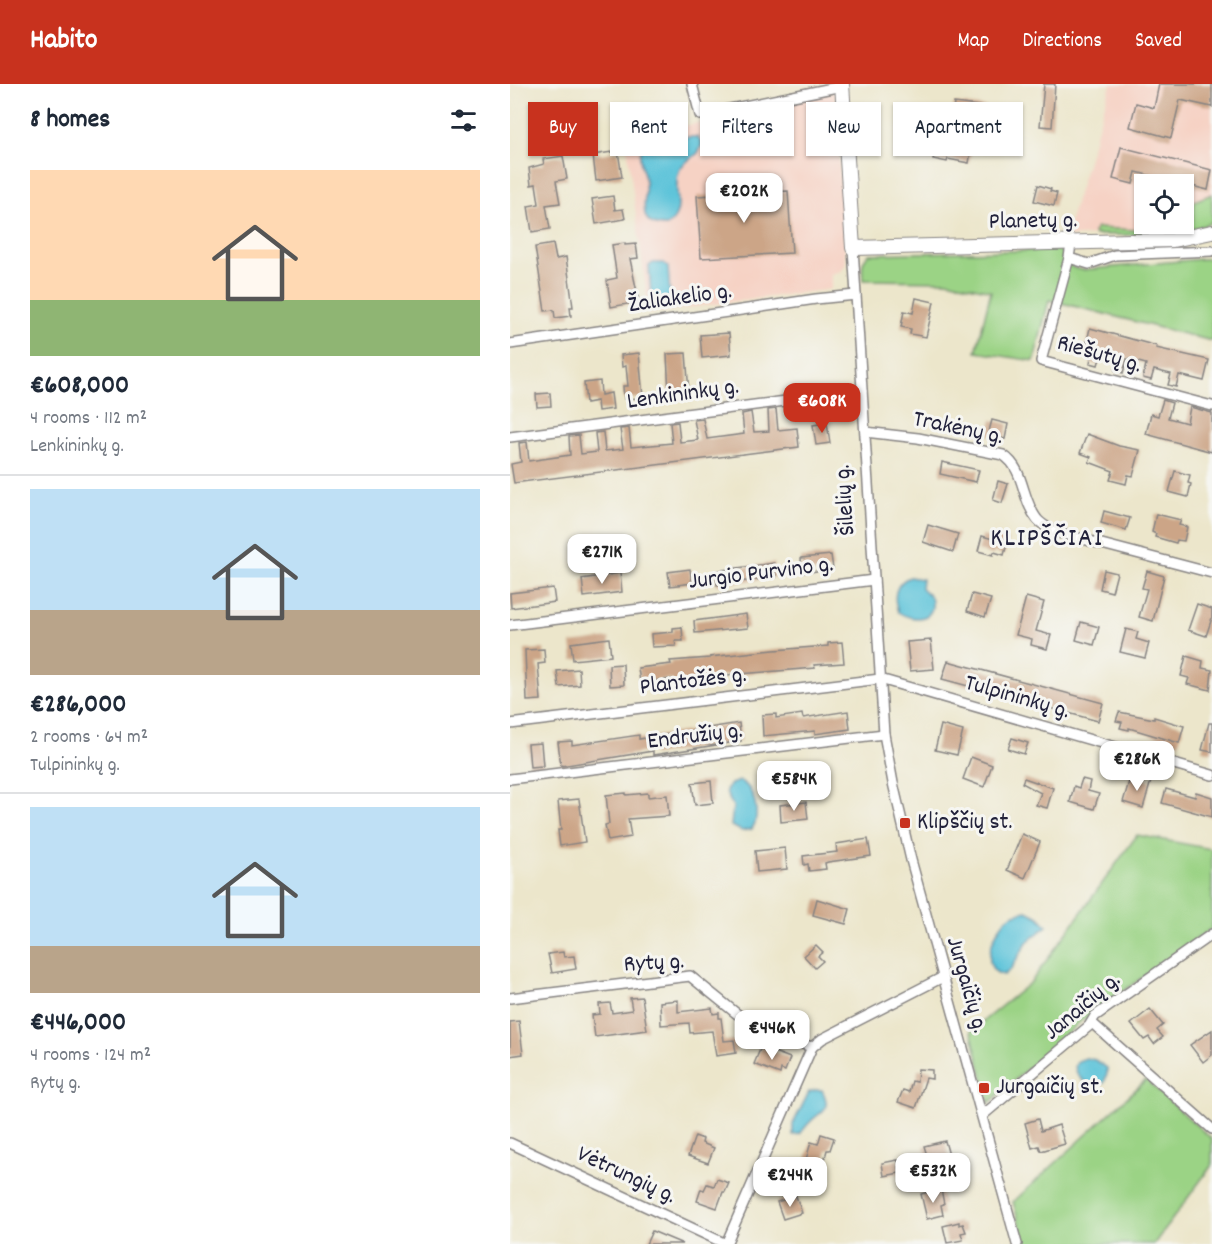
<!DOCTYPE html>
<meta charset="utf-8">
<style>
:root{--surface:#fff;--page:#f2f2f3;--text:#1f2937;--muted:#747a83;--line:#e0e1e3;--accent:#c8321e}
body{margin:0;font-family:Dekko,sans-serif;background:var(--page);color:var(--text);height:100vh;display:flex;flex-direction:column;font-size:22px;white-space:nowrap}
*{box-sizing:border-box;margin:0}
p{font-size:20px;color:var(--muted)}
.icon{flex:none;width:33px;height:33px;fill:none;stroke:currentColor;stroke-width:2;stroke-linecap:round;stroke-linejoin:round}
.map{position:relative;flex:1;overflow:hidden}
.drawer{display:flex;flex-direction:column;background:var(--surface);width:510px}
.drawer>*{flex:none}
.guide{position:absolute;left:18px;top:18px;width:570px;height:54px;display:flex;gap:12px}
.controls{position:absolute;left:624px;top:90px;display:grid;gap:12px}
.controls a{display:grid;place-items:center;width:60px;height:60px;border-radius:0px;background:var(--surface);box-shadow:0 2px 4px #0004;font-size:30px}
.price{position:absolute;translate:-50% -51px;padding:0 14px;border-radius:12px;background:#fff;color:#222;font-size:20px;line-height:39px;filter:drop-shadow(0 2px 3px #0008)}
.price::after{content:'';position:absolute;left:50%;top:36px;width:18px;height:14px;margin-left:-9px;background:inherit;clip-path:polygon(0 0,100% 0,50% 100%)}
.price.active{background:var(--accent);color:#fff}
ul{padding:0;list-style:none}
li{display:grid;align-content:center;gap:12px;height:318px;padding:0 30px}
li+li{border-top:2px solid var(--line)}
li span{display:grid;place-items:center;height:186px;border-radius:0px;color:#555}
li>.icon{margin-inline-start:auto}
span .icon{width:108px;height:108px;fill:#fffc;stroke-width:1}
li b{font-size:26px}
h2{display:flex;justify-content:space-between;align-items:center;height:72px;padding:0 30px;font-size:26px}
.chip{padding:0 21px;border-radius:0px;background:var(--surface);box-shadow:0 2px 4px #0004;font-size:21px;line-height:54px}
.chip.active{background:var(--accent);color:#fff}
header{display:flex;align-items:center;gap:36px;box-sizing:border-box;height:84px;padding:0 30px;background:var(--accent);color:#fff}
header strong{font-size:28px}
nav{display:flex;gap:33px;margin-inline-start:auto;font-size:21px}
main{display:flex;flex:1;min-height:0}
.map>svg:first-child{display:block}
.built{fill:#f6d2c4}
.green{fill:#9bd385;stroke:#5e7a60;stroke-width:1.5}
.water{fill:#5cc3d9;stroke:#3f728a;stroke-width:1.5}
.building{fill:#cca587}
.lines{fill:none;stroke-linecap:round;stroke-linejoin:round}
.minor-casing{stroke:#878483;stroke-width:12}
.secondary-casing{stroke:#878483;stroke-width:16}
.minor{stroke:#fff;stroke-width:9}
.secondary{stroke:#fff;stroke-width:14}
.poi-dot{fill:#c8321e;stroke:#f6f6f2;stroke-width:2}
.labels{text-anchor:middle;dominant-baseline:central;stroke-width:6;stroke-linejoin:round;paint-order:stroke}
.street-label{font-size:24px;fill:#22223b;stroke:#f6f6f2}
.poi-label{font-size:24px;fill:#22223b;stroke:#f6f6f2;text-anchor:start}
.quarter-label{font-size:27px;letter-spacing:1.5px;fill:#22223b;stroke:#f6f6f2}
</style>
<header>
<strong>Habito</strong>
<nav><a>Map</a><a>Directions</a><a>Saved</a></nav>
</header>
<main>
<section class="drawer">
<h2>8 homes<svg class="icon" aria-label="filters" viewBox="0 0 24 24"><path d="M4 7h16M4 17h16"/><circle cx="9" cy="7" r="2"/><circle cx="15" cy="17" r="2"/></svg></h2>
<ul>
<li><span style="background:linear-gradient(#ffd9b3 70%,#8fb573 0)"><svg class="icon" aria-label="home" viewBox="0 0 24 24"><path d="M3 11l9-7 9 7M6 9v11h12V9"/></svg></span><div><b>€608,000</b><p>4 rooms · 112 m²</p><p>Lenkininkų g.</p></div></li>
<li><span style="background:linear-gradient(#bfe0f5 65%,#b9a48a 0)"><svg class="icon" aria-label="home" viewBox="0 0 24 24"><path d="M3 11l9-7 9 7M6 9v11h12V9"/></svg></span><div><b>€286,000</b><p>2 rooms · 64 m²</p><p>Tulpininkų g.</p></div></li>
<li><span style="background:linear-gradient(#bfe0f5 75%,#b9a48a 0)"><svg class="icon" aria-label="home" viewBox="0 0 24 24"><path d="M3 11l9-7 9 7M6 9v11h12V9"/></svg></span><div><b>€446,000</b><p>4 rooms · 124 m²</p><p>Rytų g.</p></div></li>
</ul>
</section>
<div class="map">
<svg width="702" height="1160" viewBox="0 0 702 1160">
<rect width="100%" height="100%" fill="#f6f6f2"/>
<filter id="ink" filterUnits="userSpaceOnUse"><feTurbulence type="fractalNoise" baseFrequency=".0167" numOctaves="2"/><feDisplacementMap in="SourceGraphic" scale="12" xChannelSelector="R" yChannelSelector="G"/><feConvolveMatrix kernelMatrix="1 2 1 2 8 2 1 2 1" color-interpolation-filters="sRGB"/></filter>
<filter id="wash" filterUnits="userSpaceOnUse"><feTurbulence type="fractalNoise" baseFrequency=".008" numOctaves="4" result="noise"/><feDisplacementMap in="SourceGraphic" scale="24" xChannelSelector="R" yChannelSelector="G"/><feGaussianBlur stdDeviation="1.35" result="paint"/><feColorMatrix in="noise" values="0 0 0 0 0 0 0 0 0 0 0 0 0 0 0 0 0 1.4 0 .05"/><feComposite in="paint" operator="in"/></filter>
<g filter="url(#wash)">
<rect width="100%" height="100%" fill="#ece6cb"/>
<g class="built">
<path d="M601,0H702V110L684,117L682,136L674,137V100H634V140H656L635,142L628,146L587,144L584,148L585,151L555,153Z"/>
<path d="M325,8L336,180L331,187L321,190V205L139,229L116,55Z"/>
</g>
<g class="green">
<path d="M702,110V138C666,155 623,150 585,151L584,148L587,144L627,146L635,142L674,140V137L682,136L684,117Z"/>
<path d="M550,166L562,183L571,186L702,174V257L539,216L524,277L466,268L481,207L437,197L353,196C352,185 351,177 359,170Z"/>
<path d="M627,751L702,765V844L571,937L479,1019L461,947L521,898Z"/>
<path d="M636,996L702,1055V1081L644,1160H515L503,1118Z"/>
</g>
<g class="water">
<path d="M178,53H187L192,59C190,75 174,74 169,87C161,108 178,126 157,142C123,143 138,115 135,96C133,84 127,75 132,63L139,60L159,59Z"/>
<path d="M143,179H154L158,183L160,211L156,215H145L141,211L139,182Z"/>
<path d="M400,493L412,495L411,504L421,513C428,537 403,538 388,528C383,514 384,499 400,493Z"/>
<path d="M230,697C245,704 251,731 242,745L232,747L221,742L223,722L217,711L216,706L221,700Z"/>
<path d="M517,827L529,833L537,842L517,858L501,885L494,891C467,887 484,844 499,833C504,829 511,828 517,827Z"/>
<path d="M576,974L585,976L597,984V990L594,999C579,1002 568,998 565,982L568,977Z"/>
<path d="M306,1006H312C323,1027 310,1027 300,1038C296,1042 293,1046 290,1050L283,1051V1040L299,1008Z"/>
</g>
<g id="blocks">
<g class="building">
<path d="M534,0H545L542,43L530,42Z"/>
<path d="M649,0H702V23L670,16L661,54L620,43L626,19L644,24Z"/>
<path d="M444,19L476,23L474,48L441,44Z"/>
<path d="M427,56L453,63L454,61L462,62L459,79L438,75L437,78L423,75Z"/>
<path d="M611,63L702,86L698,106L626,88L623,100L603,95Z"/>
<path d="M108,67L112,93L86,97L83,71Z"/>
<path d="M53,72L57,95L46,97L50,119L36,121L40,145L22,148L18,122L29,120L26,100L21,101L19,84L34,80L33,75Z"/>
<path d="M528,101L541,105L540,107L547,109L544,122L524,117Z"/>
<path d="M278,107L282,169L191,174L187,112Z"/>
<path d="M103,112L105,126L113,125L115,135L86,140L82,115Z"/>
<path d="M115,159V161L126,160L128,174L120,175L129,218L101,223L97,196L107,194L102,161Z"/>
<path d="M43,160L46,175L56,173L63,223H60L61,232L45,234L44,226L35,227L25,163Z"/>
<path d="M406,214L424,218L416,253L400,250L401,245L391,243L394,227L403,229Z"/>
<path d="M580,244L647,262L646,264L699,276L694,297L669,291L666,303L658,301L661,290L644,286L641,296L633,294L636,280L617,275L613,289L605,286L608,275L591,271L588,281L580,279L582,268L575,266Z"/>
<path d="M219,249L221,271L192,274L190,251Z"/>
<path d="M129,269L133,314L114,315L113,302H118L116,282L112,283L111,271Z"/>
<path d="M176,269L179,309L159,310L157,270Z"/>
<path d="M90,297L91,311L101,309L103,325L88,327L87,317L76,319L74,299Z"/>
<path d="M40,309L41,322L27,323L26,310Z"/>
<path d="M653,316L662,319L658,334L677,339L680,323L702,329V368L636,350L641,330L648,332Z"/>
<path d="M266,325L268,346L287,344L289,363L4,399L1,380L11,378L9,359L17,358L19,377L60,371L59,352L69,351L71,370L87,368L85,349L93,348L95,367L113,365L110,345L119,344L121,363L162,359L160,339L168,338L170,358L188,356L184,336L193,335L197,355L234,350L232,330L241,328L244,348L259,347L258,326Z"/>
<path d="M482,336L498,340L495,355L478,351Z"/>
<path d="M317,339L320,359L306,361L303,341Z"/>
<path d="M577,350L609,362L630,366L623,392L618,391L616,400L600,396L603,387L579,378L581,373L570,369Z"/>
<path d="M432,378L469,386L466,398L430,390Z"/>
<path d="M665,387L680,391L678,399L681,400L678,413L659,408Z"/>
<path d="M488,397L498,400L492,419L483,416Z"/>
<path d="M594,427L620,434L616,446L591,439Z"/>
<path d="M646,430L671,436L669,441L677,443L674,457L667,456L666,459L645,453L646,450L642,448Z"/>
<path d="M418,441L448,450L443,468L413,458Z"/>
<path d="M472,452L487,456L488,453L498,456L494,471L484,468L483,471L468,467Z"/>
<path d="M321,471L323,485L292,489L291,474Z"/>
<path d="M264,479L266,493L207,501L205,487Z"/>
<path d="M180,485L182,499L160,502L158,488Z"/>
<path d="M594,486L607,489L602,508L590,505Z"/>
<path d="M637,487L654,492L643,537L629,533L637,505L632,504Z"/>
<path d="M110,489L112,508L74,513L72,495Z"/>
<path d="M43,504L45,518L1,524L0,509Z"/>
<path d="M462,510L481,515L475,533L457,527Z"/>
<path d="M516,513L534,518L526,547L541,551L537,565L521,561L522,555L506,551Z"/>
<path d="M687,520L702,525V534L696,552L678,546Z"/>
<path d="M236,530L238,544L185,549L184,537Z"/>
<path d="M571,538L589,543L584,561L566,556Z"/>
<path d="M172,543L173,557H165L166,562L142,563L141,550L163,548V544Z"/>
<path d="M616,545L628,548L626,555L639,559L635,574L610,568Z"/>
<path d="M99,554L101,572L63,576L61,559Z"/>
<path d="M421,556L424,585L400,587L397,558Z"/>
<path d="M332,558L334,579L304,581L305,584L216,591L196,594V596L162,598V595L130,598L128,584L161,580L160,577L200,574V573L264,566L318,562V559Z"/>
<path d="M34,565L35,579L28,580L31,616L17,617L15,566Z"/>
<path d="M676,572L693,577L692,584L702,586L700,606L677,600L679,594L671,592Z"/>
<path d="M438,577L593,619L588,637L432,595Z"/>
<path d="M113,580L114,601L100,602L99,581Z"/>
<path d="M69,585L70,601L49,603L47,587Z"/>
<path d="M338,627L340,645L305,650V647L253,652L252,631L266,630V634L292,630L293,634Z"/>
<path d="M609,628L644,635V633L674,642L669,659L619,644V646L610,644L612,638L606,637Z"/>
<path d="M229,639L231,657L143,671V667L51,682L48,658L62,657V661L129,651V655Z"/>
<path d="M699,639H702V668L692,666Z"/>
<path d="M431,641L453,647L447,671L425,666Z"/>
<path d="M502,654L518,659L514,670L498,665Z"/>
<path d="M31,659L33,682L20,683L18,660Z"/>
<path d="M461,673L482,681L474,703L453,695Z"/>
<path d="M621,691L641,697L633,724L613,718Z"/>
<path d="M514,694L543,704L537,724L526,721L531,709L512,699Z"/>
<path d="M572,695L580,697L578,707L589,710L584,725L560,718L564,702L569,704Z"/>
<path d="M201,697L203,719L185,721L182,699Z"/>
<path d="M656,705L685,713L686,708L702,713V733L652,719Z"/>
<path d="M116,709V711L138,709V713L157,711L159,732L118,735L121,753L98,757L95,741L99,740L96,711Z"/>
<path d="M69,715L75,758L50,762L48,746H51L48,717Z"/>
<path d="M296,718L298,735L271,738L270,721Z"/>
<path d="M512,750L530,758L515,794L497,786Z"/>
<path d="M358,755L361,772L318,778L315,779L316,785L299,787L298,780L294,781L293,772L327,768L326,760Z"/>
<path d="M275,764L277,785L247,788L245,767Z"/>
<path d="M307,815L340,825L336,840L303,831Z"/>
<path d="M306,861L313,868L308,872L313,877L305,884L294,872Z"/>
<path d="M53,868L54,873L64,872L66,885L42,889L38,870Z"/>
<path d="M132,913L137,946L85,953L82,931L90,930L89,920L100,919L102,929L122,926L120,914Z"/>
<path d="M168,916V928L202,924L203,930L209,929V934H211L214,957L224,956L226,969L206,972L202,947L180,949L179,939L151,941L150,918Z"/>
<path d="M640,925L653,941L647,946L653,953L644,960L639,953L634,956L621,940Z"/>
<path d="M9,937L13,970L0,972V938Z"/>
<path d="M702,946V971L693,978L680,961Z"/>
<path d="M251,963L280,974L275,987L271,985L270,990L244,980Z"/>
<path d="M408,985L422,986V995L416,994L406,1024L388,1018L393,1006L399,1008L402,997L407,998Z"/>
<path d="M528,1035L531,1047L549,1041L555,1060L531,1067L529,1062L522,1064L515,1039Z"/>
<path d="M311,1050L324,1054L320,1066H317L309,1095L295,1091L298,1079H295L301,1058L308,1060Z"/>
<path d="M185,1052L193,1055L192,1059L204,1064L198,1079L178,1072Z"/>
<path d="M435,1057L442,1082L422,1088L414,1062Z"/>
<path d="M388,1076L390,1089L374,1092L372,1079Z"/>
<path d="M207,1095L219,1099L215,1108H213L207,1124L187,1117L191,1105L194,1106L197,1100L204,1102Z"/>
<path d="M431,1105L434,1120L431,1121L433,1131L417,1135L411,1110Z"/>
<path d="M286,1112L292,1129L273,1135L267,1118Z"/>
<path d="M449,1138V1141L453,1140L456,1148L451,1149L453,1156L437,1159L433,1142Z"/>
<path d="M142,1147L173,1160H136Z"/>
</g>
</g>
</g>
<g filter="url(#ink)">
<use href="#blocks" fill-opacity="0" stroke="#878483" stroke-width="1.5"/>
<g class="lines">
<defs>
<g id="minor">
<path d="M182,0L190,31L332,2"/>
<path d="M561,160L559,174L579,180L605,171L702,167"/>
<path d="M343,164L374,650L383,699L401,776L507,1160"/>
<path d="M559,174L531,277L702,322"/>
<path d="M0,260L306,215L346,211"/>
<path d="M355,348L408,354L493,371C515,385 511,415 527,435C530,439 537,443 542,447L702,489"/>
<path d="M0,353L352,307"/>
<path d="M0,541L364,496"/>
<path d="M0,640L370,595L702,691"/>
<path d="M0,695L374,650"/>
<path d="M0,914L180,892L247,946L302,963"/>
<path d="M582,939L702,1045"/>
<path d="M302,963L312,955L433,893"/>
<path d="M473,1031L579,942L585,932L702,850"/>
<path d="M0,1059L216,1160"/>
<path d="M216,1160L302,963"/>
</g>
<path id="secondary" d="M332,0L343,164L663,156L702,148"/>
</defs>
<use href="#minor" class="minor-casing"/>
<use href="#secondary" class="secondary-casing"/>
<use href="#minor" class="minor"/>
<use href="#secondary" class="secondary"/>
</g>
</g>
<g class="poi-dot">
<rect x="389" y="733" width="12" height="12" rx="3"/>
<rect x="468" y="998" width="12" height="12" rx="3"/>
</g>
<g class="labels">
<g class="street-label">
<text transform="translate(523 138) rotate(-1)">Planetų g.</text>
<text transform="translate(170 215) rotate(-8)">Žaliakelio g.</text>
<text transform="translate(589 271) rotate(16)">Riešutų g.</text>
<text transform="translate(173 311) rotate(-8)">Lenkininkų g.</text>
<text transform="translate(448 345) rotate(12)">Trakėnų g.</text>
<text transform="translate(336 416) rotate(-94)">Šilelių g.</text>
<text transform="translate(251 490) rotate(-7)">Jurgio Purvino g.</text>
<text transform="translate(183 598) rotate(-7)">Plantožės g.</text>
<text transform="translate(507 614) rotate(16)">Tulpininkų g.</text>
<text transform="translate(185 653) rotate(-7)">Endružių g.</text>
<text transform="translate(144 880) rotate(-3)">Rytų g.</text>
<text transform="translate(456 901) rotate(74)">Jurgaičių g.</text>
<text transform="translate(573 923) rotate(-40)">Janaičių g.</text>
<text transform="translate(116 1092) rotate(25)">Vėtrungių g.</text>
</g>
<g class="poi-label">
<text x="407" y="739">Klipščių st.</text>
<text x="486" y="1004">Jurgaičių st.</text>
</g>
<g class="quarter-label">
<text x="537" y="455">KLIPŠČIAI</text>
</g>
</g>
</svg>
<div class="controls">
<a><svg class="icon" aria-label="locate" viewBox="0 0 24 24"><circle cx="12" cy="12" r="6"/><path d="M12 2v4M12 18v4M2 12h4M18 12h4"/></svg></a>
</div>
<b class="price" style="left:234px;top:140px">€202K</b>
<b class="price active" style="left:312px;top:350px">€608K</b>
<b class="price" style="left:92px;top:501px">€271K</b>
<b class="price" style="left:627px;top:708px">€286K</b>
<b class="price" style="left:284px;top:728px">€584K</b>
<b class="price" style="left:262px;top:977px">€446K</b>
<b class="price" style="left:423px;top:1120px">€532K</b>
<b class="price" style="left:280px;top:1124px">€244K</b>
<div class="guide">
<a class="chip active">Buy</a>
<a class="chip">Rent</a>
<a class="chip">Filters</a>
<a class="chip">New</a>
<a class="chip">Apartment</a>
</div>
</div>
</main>
